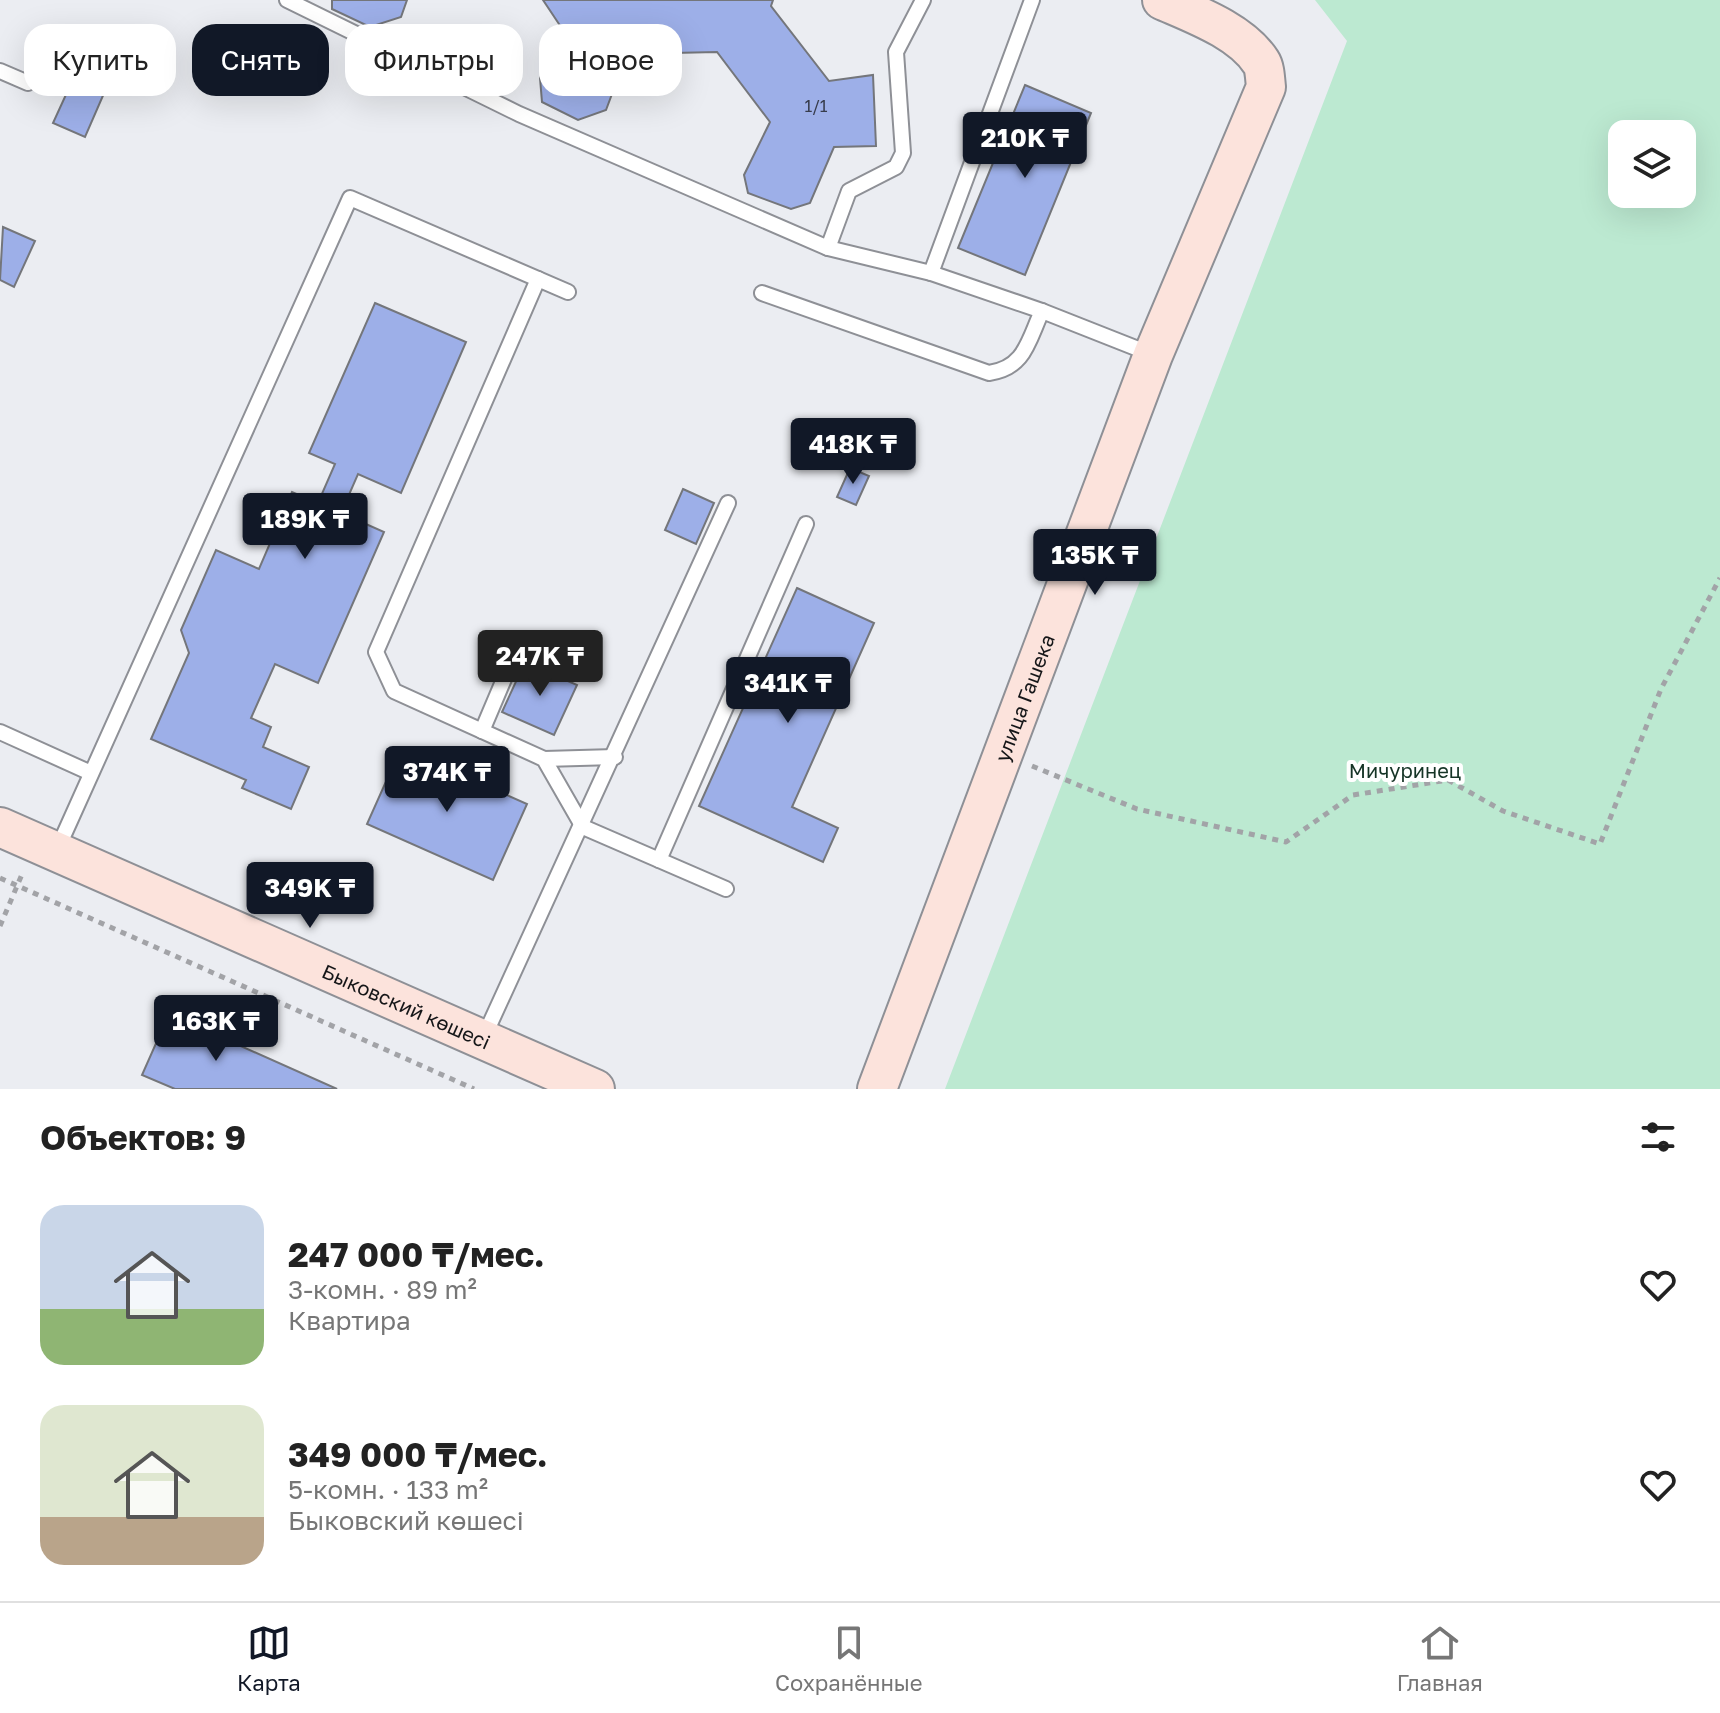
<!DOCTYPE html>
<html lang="ru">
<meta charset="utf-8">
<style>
:root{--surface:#fff;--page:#f6f6f6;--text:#222;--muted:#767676;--line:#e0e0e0;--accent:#111827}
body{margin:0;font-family:"Golos Text",sans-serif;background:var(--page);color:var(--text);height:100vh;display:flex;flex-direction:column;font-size:30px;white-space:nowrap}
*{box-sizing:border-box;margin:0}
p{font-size:26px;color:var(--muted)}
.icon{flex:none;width:44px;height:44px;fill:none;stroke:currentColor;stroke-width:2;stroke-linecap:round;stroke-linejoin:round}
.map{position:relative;height:1089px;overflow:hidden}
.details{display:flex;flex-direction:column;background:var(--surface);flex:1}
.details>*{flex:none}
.hud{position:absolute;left:24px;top:24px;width:800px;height:72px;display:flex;gap:16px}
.buttons{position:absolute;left:1608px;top:120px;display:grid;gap:16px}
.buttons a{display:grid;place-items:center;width:88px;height:88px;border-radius:16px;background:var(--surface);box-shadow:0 8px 32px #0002;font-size:40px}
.price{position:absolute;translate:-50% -68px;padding:0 18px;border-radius:8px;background:var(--accent);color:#fff;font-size:26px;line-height:52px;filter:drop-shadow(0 2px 4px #0008)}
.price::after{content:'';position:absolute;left:50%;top:48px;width:24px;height:18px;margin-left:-12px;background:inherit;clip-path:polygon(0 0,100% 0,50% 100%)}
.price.selected{background:#222;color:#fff}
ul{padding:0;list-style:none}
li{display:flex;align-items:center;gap:24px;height:200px;padding:0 40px}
li span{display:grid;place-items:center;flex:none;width:224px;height:160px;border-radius:24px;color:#555}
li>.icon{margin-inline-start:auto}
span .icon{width:96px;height:96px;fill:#fffc;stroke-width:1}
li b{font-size:34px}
h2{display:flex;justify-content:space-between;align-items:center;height:96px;padding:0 40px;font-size:34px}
.chip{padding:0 28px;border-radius:24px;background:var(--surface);box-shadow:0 8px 32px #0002;font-size:28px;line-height:72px}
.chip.selected{background:var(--accent);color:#fff}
.menu{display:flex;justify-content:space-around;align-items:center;height:112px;border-top:2px solid var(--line);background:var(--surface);font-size:22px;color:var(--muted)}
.menu a{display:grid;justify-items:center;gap:4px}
.menu .selected{color:var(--accent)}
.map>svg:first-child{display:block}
.green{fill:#bce9d1;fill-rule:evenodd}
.building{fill:#9dafe8;stroke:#74767b;stroke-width:2}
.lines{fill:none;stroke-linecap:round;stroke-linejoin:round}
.lane-casing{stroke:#8e9096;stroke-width:18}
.secondary-casing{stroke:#8e9096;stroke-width:42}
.path{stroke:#a2a3a7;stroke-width:5;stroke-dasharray:6 6;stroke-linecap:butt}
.lane{stroke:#fff;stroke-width:14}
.secondary{stroke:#fce3dc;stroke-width:38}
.labels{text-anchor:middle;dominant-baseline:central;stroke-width:8;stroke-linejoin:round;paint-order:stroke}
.number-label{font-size:16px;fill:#373c4c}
.street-label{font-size:20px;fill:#151618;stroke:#fff}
.park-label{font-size:20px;fill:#153426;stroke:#fff}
</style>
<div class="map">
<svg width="1720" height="1089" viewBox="0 0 1720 1089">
<rect width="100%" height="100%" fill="#ebedf2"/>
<path class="green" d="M1315,0H1720V1089H945L1347,41ZM1622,134H1682V194H1622Z"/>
<g class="building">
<path d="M332,0H407L401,17L370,27L332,9Z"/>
<path d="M543,0H773L771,6L829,81L873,75L876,146L834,147L810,203L791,209L748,193L744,175L770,122L717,52L627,54L606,110L578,120L542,102L540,78L563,30Z"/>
<path d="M74,77L105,91L85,137L53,123Z"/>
<path d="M1025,85L1091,113L1025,275L958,248Z"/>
<path d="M3,227L35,241L14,287L0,280Z"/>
<path d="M375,303L466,342L401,493L358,474L341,513L384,532L318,683L275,664L251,718L271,727L263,747L309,767L291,809L242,788L246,780L151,739L189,653L181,630L216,550L259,569L292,492L318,503L335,464L309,453Z"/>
<path d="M850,468L869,476L856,505L837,497Z"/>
<path d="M683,489L714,503L696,544L665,530Z"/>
<path d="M797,588L874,623L792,807L838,828L823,862L699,806Z"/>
<path d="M525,662L577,685L554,735L502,712Z"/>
<path d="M401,748L527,804L493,880L367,824Z"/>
<path d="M169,1014L337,1089H175L142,1075Z"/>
</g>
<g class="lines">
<defs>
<g id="lane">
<path d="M287,0L519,114L828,248L931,273L1042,311L1151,354"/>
<path d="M0,71L28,83"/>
<path d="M828,248L849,191L896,167L903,153L896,52L923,0"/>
<path d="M931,273L1032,0"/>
<path d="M538,279L376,652L394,691L544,759L583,827L726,889"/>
<path d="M762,293L989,373C1025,368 1028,341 1042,311"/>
<path d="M482,731L518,646L577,671"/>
<path d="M0,732L91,773"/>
<path d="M544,759L615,757"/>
<path d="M57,850L350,198L568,292"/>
<path d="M659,860L806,524"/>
<path d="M483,1039L728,503"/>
</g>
<g id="secondary">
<path id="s1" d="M0,827L595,1089"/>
<path id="s2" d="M877,1089L1153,355L1266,87C1265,79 1265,68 1261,62C1241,31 1194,14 1162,0"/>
</g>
</defs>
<use href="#lane" class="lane-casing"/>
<use href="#secondary" class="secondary-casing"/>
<g class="path">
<path d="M1032,766L1137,809L1286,842L1353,795L1448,780L1503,811L1600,844L1661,689L1720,578"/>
<path d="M0,878L474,1089"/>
<path d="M0,926L23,872"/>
</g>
<use href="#lane" class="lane"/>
<use href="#secondary" class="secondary"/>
</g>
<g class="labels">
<g class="number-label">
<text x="816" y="106">1/1</text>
</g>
<g class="street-label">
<text stroke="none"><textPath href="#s2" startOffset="418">улица Гашека</textPath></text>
<text stroke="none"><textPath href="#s1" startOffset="444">Быковский көшесі</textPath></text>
</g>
<g class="park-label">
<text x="1405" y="770">Мичуринец</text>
</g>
</g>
</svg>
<div class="buttons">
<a><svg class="icon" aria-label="layers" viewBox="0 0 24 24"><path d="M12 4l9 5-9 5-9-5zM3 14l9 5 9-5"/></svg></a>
</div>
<b class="price" style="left:1025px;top:180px">210K ₸</b>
<b class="price" style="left:853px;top:486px">418K ₸</b>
<b class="price" style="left:305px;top:561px">189K ₸</b>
<b class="price" style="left:1095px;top:597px">135K ₸</b>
<b class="price selected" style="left:540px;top:698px">247K ₸</b>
<b class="price" style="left:788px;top:725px">341K ₸</b>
<b class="price" style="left:447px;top:814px">374K ₸</b>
<b class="price" style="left:310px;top:930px">349K ₸</b>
<b class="price" style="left:216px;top:1063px">163K ₸</b>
<div class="hud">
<a class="chip">Купить</a>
<a class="chip selected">Снять</a>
<a class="chip">Фильтры</a>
<a class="chip">Новое</a>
</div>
</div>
<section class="details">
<h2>Объектов: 9<svg class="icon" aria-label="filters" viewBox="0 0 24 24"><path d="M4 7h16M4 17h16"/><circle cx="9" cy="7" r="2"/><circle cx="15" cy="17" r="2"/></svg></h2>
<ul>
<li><span style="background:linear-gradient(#c9d6e8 65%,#8fb573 0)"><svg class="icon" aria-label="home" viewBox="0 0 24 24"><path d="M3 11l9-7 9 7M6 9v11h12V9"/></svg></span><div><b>247 000 ₸/мес.</b><p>3-комн. · 89 m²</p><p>Квартира</p></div><svg class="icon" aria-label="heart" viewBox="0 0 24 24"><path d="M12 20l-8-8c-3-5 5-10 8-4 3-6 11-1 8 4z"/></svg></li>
<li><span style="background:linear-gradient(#dfe7d0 70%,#b9a48a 0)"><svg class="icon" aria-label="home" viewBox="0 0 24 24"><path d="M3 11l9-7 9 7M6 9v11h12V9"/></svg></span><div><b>349 000 ₸/мес.</b><p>5-комн. · 133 m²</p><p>Быковский көшесі</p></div><svg class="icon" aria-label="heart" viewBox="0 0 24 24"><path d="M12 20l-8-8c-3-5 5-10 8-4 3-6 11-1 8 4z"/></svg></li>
</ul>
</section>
<nav class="menu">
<a class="selected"><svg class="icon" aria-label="map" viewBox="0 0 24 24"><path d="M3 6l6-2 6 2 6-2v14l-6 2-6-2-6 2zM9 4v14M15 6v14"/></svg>Карта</a>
<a><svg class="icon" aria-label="saved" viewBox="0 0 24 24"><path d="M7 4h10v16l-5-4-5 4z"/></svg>Сохранённые</a>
<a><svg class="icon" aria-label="home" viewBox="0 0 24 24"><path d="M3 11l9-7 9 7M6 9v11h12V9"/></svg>Главная</a>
</nav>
